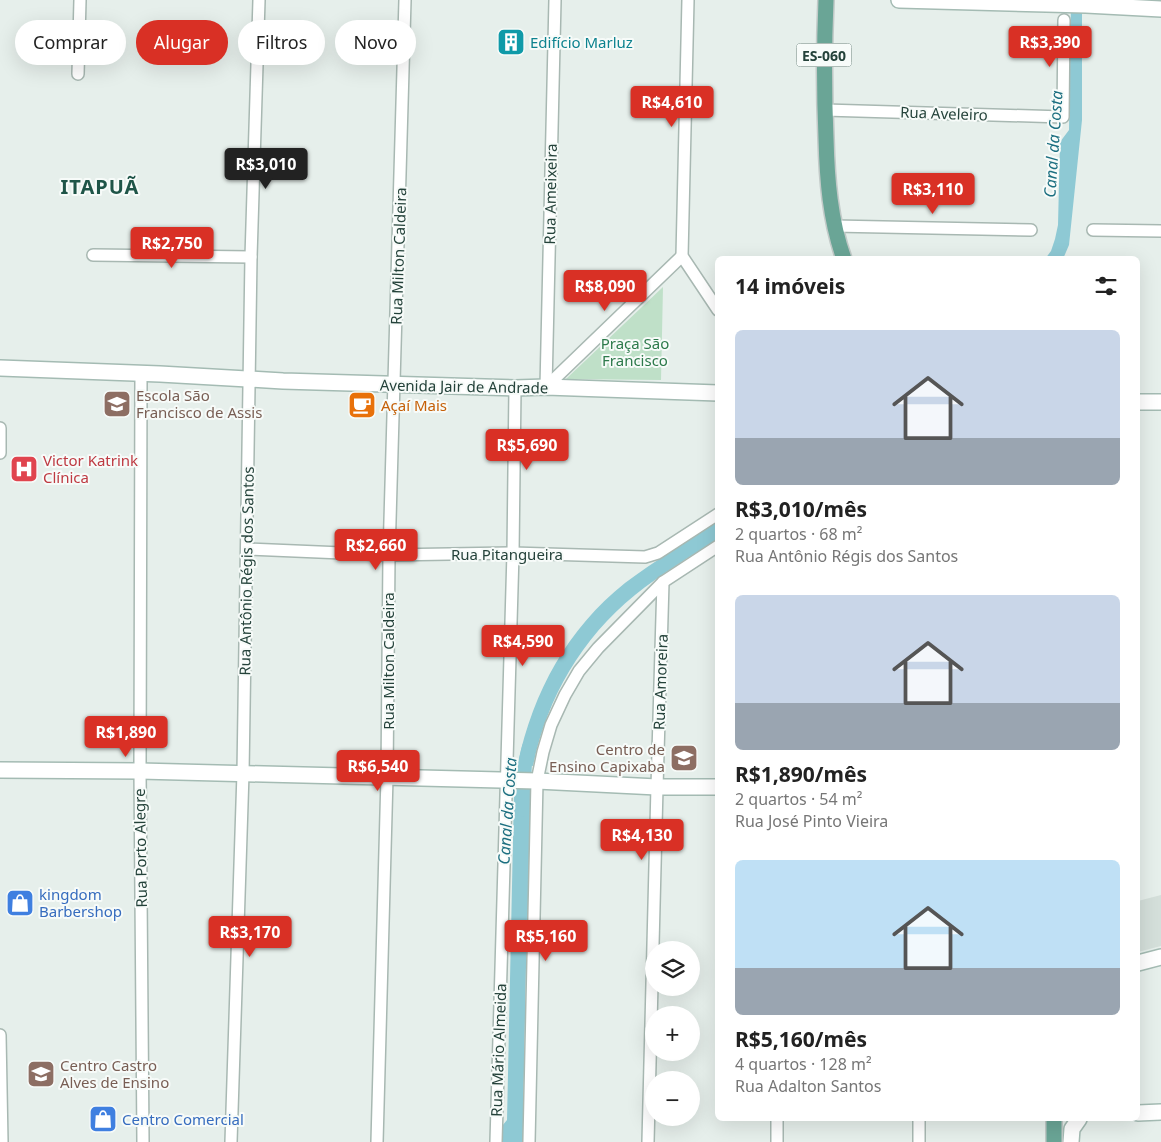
<!DOCTYPE html>
<html lang="pt">
<meta charset="utf-8">
<style>
:root{--surface:#fff;--page:#f6f6f6;--text:#222;--muted:#767676;--accent:#d93025}
body{margin:0;font-family:"Noto Sans",sans-serif;background:var(--page);color:var(--text);height:100vh;display:flex;flex-direction:column;font-size:19px;white-space:nowrap}
*{box-sizing:border-box;margin:0}
p{font-size:16px;color:var(--muted)}
.icon{flex:none;width:28px;height:28px;fill:none;stroke:currentColor;stroke-width:2;stroke-linecap:round;stroke-linejoin:round}
.map{position:relative;flex:1;overflow:hidden}
.side{position:absolute;left:715px;top:256px;width:425px;height:865px;display:flex;flex-direction:column;background:var(--surface);border-radius:8px;box-shadow:0 5px 20px #0002}
.side>*{flex:none}
.top-card{position:absolute;left:15px;top:20px;width:475px;height:45px;display:flex;gap:10px}
.buttons{position:absolute;left:645px;top:941px;display:grid;gap:10px}
.buttons a{display:grid;place-items:center;width:55px;height:55px;border-radius:50%;background:var(--surface);box-shadow:0 5px 20px #0002;font-size:25px}
.price{position:absolute;translate:-50% -42px;padding:0 11px;border-radius:5px;background:var(--accent);color:#fff;font-size:16px;line-height:32px;filter:drop-shadow(0 1px 2px #0008)}
.price::after{content:'';position:absolute;left:50%;top:30px;width:15px;height:11px;margin-left:-8px;background:inherit;clip-path:polygon(0 0,100% 0,50% 100%)}
.price.on{background:#222;color:#fff}
ul{padding:0;list-style:none}
li{display:grid;align-content:center;gap:10px;height:265px;padding:0 20px}
li span{display:grid;place-items:center;height:155px;border-radius:8px;color:#555}
li>.icon{margin-inline-start:auto}
span .icon{width:90px;height:90px;fill:#fffc;stroke-width:1}
li b{font-size:21px}
h2{display:flex;justify-content:space-between;align-items:center;height:60px;padding:0 20px;font-size:21px}
.pill{padding:0 18px;border-radius:22px;background:var(--surface);box-shadow:0 5px 20px #0002;font-size:18px;line-height:45px}
.pill.on{background:var(--accent);color:#fff}
.map>svg:first-child{display:block}
.built{fill:#d4dfda}
.green{fill:#bfe0c8}
.water{fill:#8ec9d4}
.lines{fill:none;stroke-linecap:round;stroke-linejoin:round}
.canal{stroke:#8ec9d4;stroke-width:14}
.street-casing{stroke:#a8b8b2;stroke-width:14}
.secondary-casing{stroke:#a4bbb3;stroke-width:18}
.primary-casing{stroke:#c2cac8;stroke-width:18}
.street{stroke:#fff;stroke-width:11}
.secondary{stroke:#fff;stroke-width:15}
.primary{stroke:#6aa596;stroke-width:15}
.labels{text-anchor:middle;dominant-baseline:central;stroke-width:4;stroke-linejoin:round;paint-order:stroke}
.shield{fill:#f7fbf9;stroke:#637a73;stroke-width:1}
.shield-label{font-size:14px;font-weight:bold;fill:#24423a}
.culture-label{font-size:15px;fill:#0d838f;stroke:#f7fbf9;text-anchor:start}
.street-label{font-size:15px;fill:#24423a;stroke:#f7fbf9}
.park-label{font-size:15px;fill:#2d7a4b;stroke:#f7fbf9}
.education-label{font-size:15px;fill:#785e54;stroke:#f7fbf9;text-anchor:start}
.food-label{font-size:15px;fill:#c56008;stroke:#f7fbf9;text-anchor:start}
.health-label{font-size:15px;fill:#be3a42;stroke:#f7fbf9;text-anchor:start}
.shop-label{font-size:15px;fill:#366cbe;stroke:#f7fbf9;text-anchor:start}
.water-label{font-size:16px;font-style:italic;fill:#1c6f80;stroke:#f7fbf9}
.district-label{font-size:20px;font-weight:bold;letter-spacing:1px;fill:#1f5548;stroke:#f7fbf9}
</style>
<div class="map">
<svg width="1161" height="1142" viewBox="0 0 1161 1142">
<rect width="100%" height="100%" fill="#e6efeb"/>
<path class="built" d="M1161,895V946L1138,952V901Z"/>
<path class="green" d="M663,287L661,380L565,379H566Z"/>
<g class="water">
<path d="M1071,0H1082V120L1069,245L1063,259H1045L1051,251L1055,239L1058,225L1060,142L1069,130Z"/>
<path d="M717,522V539C690,557 661,574 635,595C581,639 547,698 533,766L518,763C533,692 568,628 625,583C654,561 687,542 717,522Z"/>
<path d="M514,792L531,793L529,914L527,915L523,1122H524V1142H502V1126L507,1120Z"/>
</g>
<g class="lines">
<path class="canal" d="M522,810L525,764L529,747"/>
<defs>
<g id="street">
<path d="M688,0L682,256L718,310"/>
<path d="M78,74L80,0"/>
<path d="M825,110L1063,117L1064,20"/>
<path d="M834,226L1031,230"/>
<path d="M1093,230L1161,231"/>
<path d="M93,255L251,257"/>
<path d="M141,374L140,771L143,1142"/>
<path d="M546,387L555,0"/>
<path d="M546,387L682,256"/>
<path d="M0,428V453"/>
<path d="M247,549L389,555L513,553L645,557L658,553L718,514"/>
<path d="M0,1035L2,1142"/>
<path d="M231,1142L243,773L251,257L259,0"/>
<path d="M377,1142L387,777L389,555L405,0"/>
<path d="M496,1142L513,553L515,388"/>
<path d="M529,1142L537,781L543,752L551,725L565,695L579,671L598,648L663,582L718,546"/>
<path d="M648,1142L657,787L663,582"/>
<path d="M777,1142V1119"/>
<path d="M919,1142V1119"/>
</g>
<g id="secondary">
<path d="M899,0L1086,5L1161,9"/>
<path d="M0,368L160,374L283,381L515,388L546,387L718,393"/>
<path d="M1138,402H1161"/>
<path d="M0,770L140,771L537,781L657,787H718"/>
<path d="M1138,963L1161,957"/>
<path d="M1138,1113L1161,1112"/>
<path d="M1071,1142L1072,1129L1079,1119"/>
</g>
<g id="primary">
<path d="M826,0C824,46 824,92 826,138C827,179 830,220 844,259"/>
<path d="M1054,1142V1119"/>
</g>
</defs>
<use href="#street" class="street-casing"/>
<use href="#secondary" class="secondary-casing"/>
<use href="#primary" class="primary-casing"/>
<use href="#street" class="street"/>
<use href="#secondary" class="secondary"/>
<use href="#primary" class="primary"/>
</g>
<defs>
<symbol id="building-square" viewBox="-11 -11 22 22"><rect x="-9" y="-9" width="18" height="18" rx="4" fill="#0f9aa8" stroke="#f7fbf9"/><path d="M-4-6H4V6H1V3H-1V6H-4ZM-2.5-4.3h1.7v1.8h-1.7ZM.8-4.3h1.7v1.8H.8ZM-2.5-1h1.7V.8h-1.7ZM.8-1h1.7V.8H.8Z" fill="#fff"/></symbol>
<symbol id="school-square" viewBox="-11 -11 22 22"><rect x="-9" y="-9" width="18" height="18" rx="4" fill="#8d6e63" stroke="#f7fbf9"/><path d="M0-5L7-2L0 1L-7-2ZM-4 1L0 2.5L4 1V4Q0 6-4 4Z" fill="#fff"/></symbol>
<symbol id="cafe-square" viewBox="-11 -11 22 22"><rect x="-9" y="-9" width="18" height="18" rx="4" fill="#e8710a" stroke="#f7fbf9"/><path d="M-5.5-4.5H6V0H3Q3 3.5 0 3.5H-2.5Q-5.5 3.5-5.5 0ZM3-3.2v2h1.7v-2ZM-6 4.5H4V6H-6Z" fill="#fff"/></symbol>
<symbol id="hospital-square" viewBox="-11 -11 22 22"><rect x="-9" y="-9" width="18" height="18" rx="4" fill="#e0444e" stroke="#f7fbf9"/><path d="M-5-5h3v3.5h4V-5h3V5h-3V1.5h-4V5h-3Z" fill="#fff"/></symbol>
<symbol id="shop-square" viewBox="-11 -11 22 22"><rect x="-9" y="-9" width="18" height="18" rx="4" fill="#3f7fe0" stroke="#f7fbf9"/><path d="M-5-2.5h2.3a2.7 3.5 0 0 1 5.4 0H5L5.5 6h-11ZM-1.5-2.5h3a1.5 2.3 0 0 0-3 0Z" fill="#fff"/></symbol>
</defs>
<g fill-rule="evenodd">
<use href="#building-square" x="495" y="26" width="32" height="32"/>
<use href="#school-square" x="101" y="388" width="32" height="32"/>
<use href="#cafe-square" x="346" y="389" width="32" height="32"/>
<use href="#hospital-square" x="8" y="453" width="32" height="32"/>
<use href="#school-square" x="668" y="742" width="32" height="32"/>
<use href="#shop-square" x="4" y="887" width="32" height="32"/>
<use href="#school-square" x="25" y="1058" width="32" height="32"/>
<use href="#shop-square" x="87" y="1103" width="32" height="32"/>
</g>
<g class="labels">
<rect class="shield" x="796.5" y="43.5" width="55" height="23" rx="4"/>
<g class="shield-label">
<text x="824" y="55">ES-060</text>
</g>
<g class="culture-label">
<text x="530" y="42">Edifício Marluz</text>
</g>
<g class="street-label">
<text transform="translate(944 113) rotate(2)">Rua Aveleiro</text>
<text transform="translate(550 194) rotate(-89)">Rua Ameixeira</text>
<text transform="translate(398 256) rotate(-88)">Rua Milton Caldeira</text>
<text transform="translate(464 386) rotate(1)">Avenida Jair de Andrade</text>
<text x="507" y="554">Rua Pitangueira</text>
<text transform="translate(246 571) rotate(-89)">Rua Antônio Régis dos Santos</text>
<text transform="translate(388 661) rotate(-90)">Rua Milton Caldeira</text>
<text transform="translate(660 682) rotate(-88)">Rua Amoreira</text>
<text transform="translate(140 848) rotate(-91)">Rua Porto Alegre</text>
<text transform="translate(498 1050) rotate(-88)">Rua Mário Almeida</text>
</g>
<g class="park-label">
<text x="635" y="343">Praça São<tspan x="635" dy="17">Francisco</tspan></text>
</g>
<g class="education-label">
<text x="136" y="395">Escola São<tspan x="136" dy="17">Francisco de Assis</tspan></text>
<text x="665" y="749" text-anchor="end">Centro de<tspan x="665" dy="17">Ensino Capixaba</tspan></text>
<text x="60" y="1065">Centro Castro<tspan x="60" dy="17">Alves de Ensino</tspan></text>
</g>
<g class="food-label">
<text x="381" y="405">Açaí Mais</text>
</g>
<g class="health-label">
<text x="43" y="460">Victor Katrink<tspan x="43" dy="17">Clínica</tspan></text>
</g>
<g class="shop-label">
<text x="39" y="894">kingdom<tspan x="39" dy="17">Barbershop</tspan></text>
<text x="122" y="1119">Centro Comercial</text>
</g>
<g class="water-label">
<text transform="translate(1053 144) rotate(-86)">Canal da Costa</text>
<text transform="translate(507 811) rotate(-86)">Canal da Costa</text>
</g>
<g class="district-label">
<text x="100" y="186">ITAPUÃ</text>
</g>
</g>
</svg>
<div class="buttons">
<a><svg class="icon" aria-label="layers" viewBox="0 0 24 24"><path d="M12 4l9 5-9 5-9-5zM3 14l9 5 9-5"/></svg></a>
<a>+</a>
<a>−</a>
</div>
<b class="price" style="left:1050px;top:68px">R$3,390</b>
<b class="price" style="left:672px;top:128px">R$4,610</b>
<b class="price on" style="left:266px;top:190px">R$3,010</b>
<b class="price" style="left:933px;top:215px">R$3,110</b>
<b class="price" style="left:172px;top:269px">R$2,750</b>
<b class="price" style="left:605px;top:312px">R$8,090</b>
<b class="price" style="left:527px;top:471px">R$5,690</b>
<b class="price" style="left:376px;top:571px">R$2,660</b>
<b class="price" style="left:523px;top:667px">R$4,590</b>
<b class="price" style="left:126px;top:758px">R$1,890</b>
<b class="price" style="left:378px;top:792px">R$6,540</b>
<b class="price" style="left:642px;top:861px">R$4,130</b>
<b class="price" style="left:250px;top:958px">R$3,170</b>
<b class="price" style="left:546px;top:962px">R$5,160</b>
<div class="top-card">
<a class="pill">Comprar</a>
<a class="pill on">Alugar</a>
<a class="pill">Filtros</a>
<a class="pill">Novo</a>
</div>
<section class="side">
<h2>14 imóveis<svg class="icon" aria-label="filters" viewBox="0 0 24 24"><path d="M4 7h16M4 17h16"/><circle cx="9" cy="7" r="2"/><circle cx="15" cy="17" r="2"/></svg></h2>
<ul>
<li><span style="background:linear-gradient(#c9d6e8 70%,#9aa5b1 0)"><svg class="icon" aria-label="home" viewBox="0 0 24 24"><path d="M3 11l9-7 9 7M6 9v11h12V9"/></svg></span><div><b>R$3,010/mês</b><p>2 quartos · 68 m²</p><p>Rua Antônio Régis dos Santos</p></div></li>
<li><span style="background:linear-gradient(#c9d6e8 70%,#9aa5b1 0)"><svg class="icon" aria-label="home" viewBox="0 0 24 24"><path d="M3 11l9-7 9 7M6 9v11h12V9"/></svg></span><div><b>R$1,890/mês</b><p>2 quartos · 54 m²</p><p>Rua José Pinto Vieira</p></div></li>
<li><span style="background:linear-gradient(#bfe0f5 70%,#9aa5b1 0)"><svg class="icon" aria-label="home" viewBox="0 0 24 24"><path d="M3 11l9-7 9 7M6 9v11h12V9"/></svg></span><div><b>R$5,160/mês</b><p>4 quartos · 128 m²</p><p>Rua Adalton Santos</p></div></li>
</ul>
</section>
</div>
